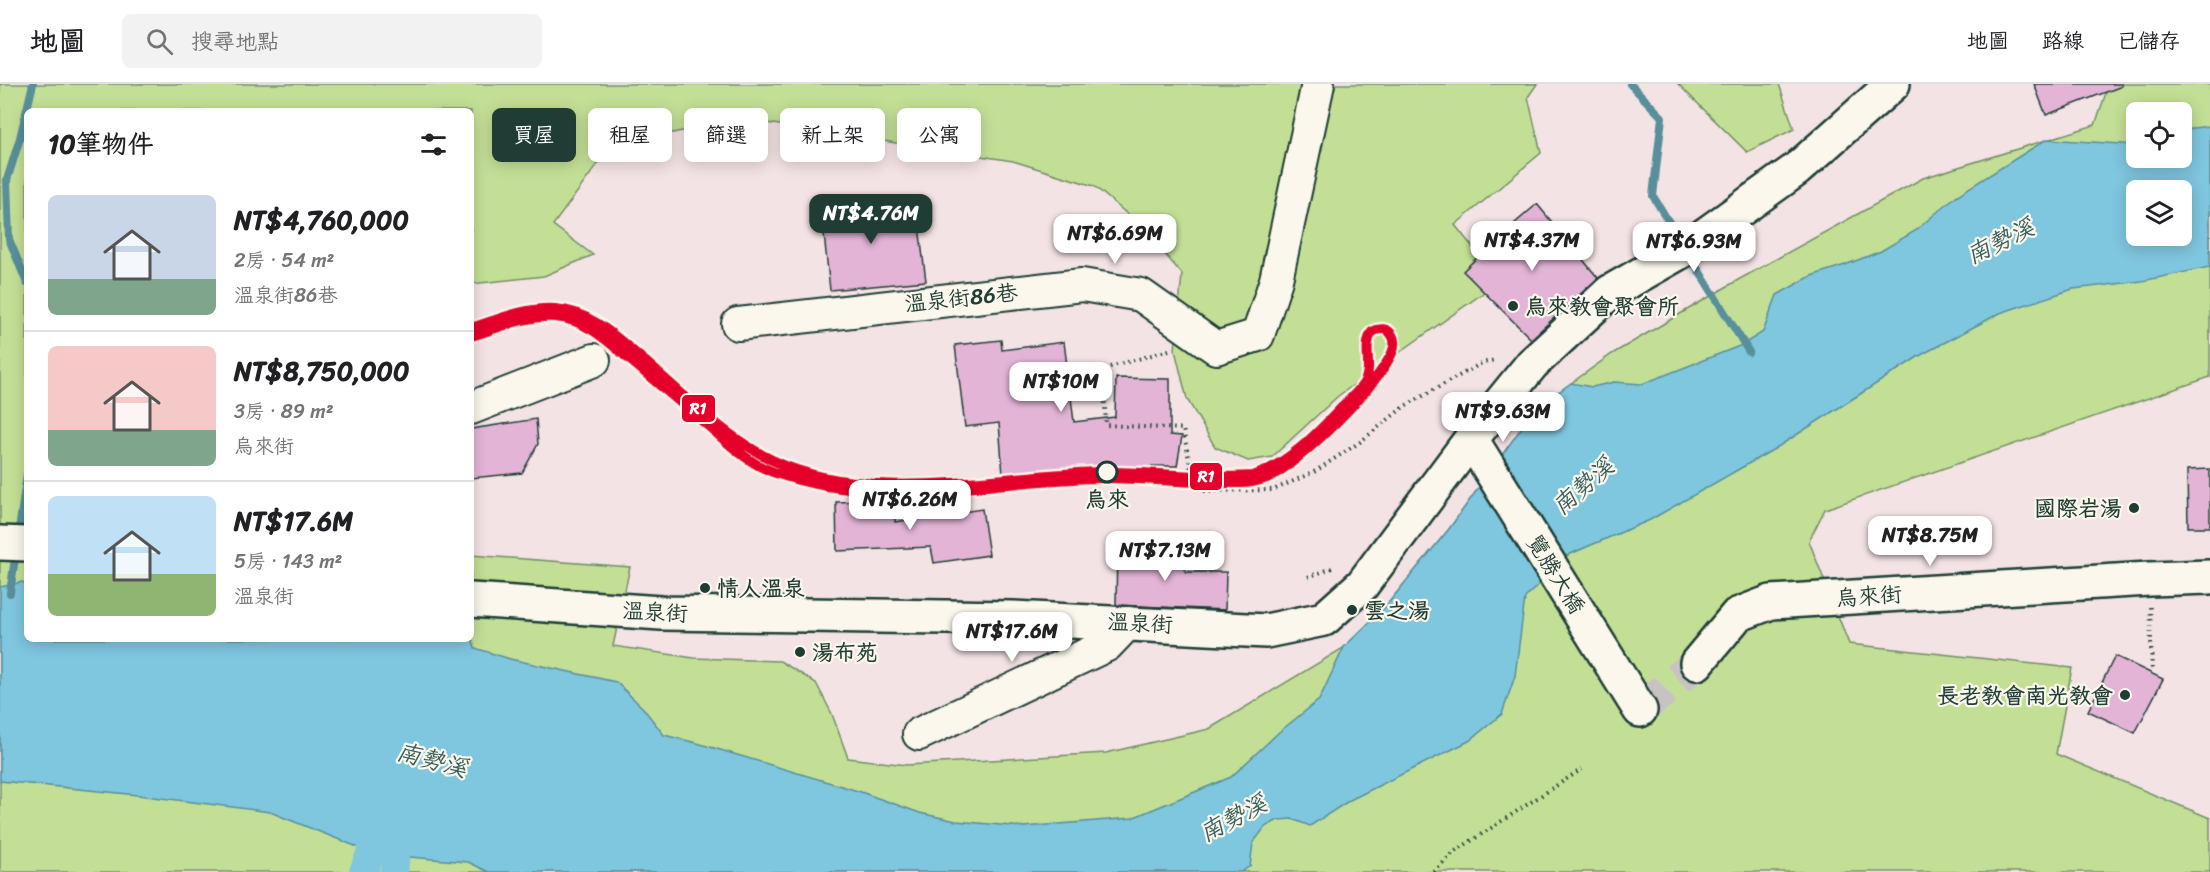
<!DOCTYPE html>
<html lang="zh-TW">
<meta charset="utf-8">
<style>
:root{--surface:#fff;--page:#f2f2f2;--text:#202124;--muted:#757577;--line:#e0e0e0;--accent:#1f3d34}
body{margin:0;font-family:Sriracha,"LXGW WenKai TC",sans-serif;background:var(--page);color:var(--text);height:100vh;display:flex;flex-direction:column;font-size:22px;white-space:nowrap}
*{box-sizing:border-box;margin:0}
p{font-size:20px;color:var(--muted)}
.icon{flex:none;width:33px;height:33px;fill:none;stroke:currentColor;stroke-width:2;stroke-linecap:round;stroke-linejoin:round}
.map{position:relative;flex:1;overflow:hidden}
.side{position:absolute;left:24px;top:24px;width:450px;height:534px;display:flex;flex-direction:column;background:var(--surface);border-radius:9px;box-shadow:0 3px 15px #0003}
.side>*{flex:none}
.banner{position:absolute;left:492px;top:24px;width:570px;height:54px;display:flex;gap:12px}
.tools{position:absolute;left:2126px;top:18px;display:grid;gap:12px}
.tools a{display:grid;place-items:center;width:66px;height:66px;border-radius:9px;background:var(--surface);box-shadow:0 3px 15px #0003;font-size:30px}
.price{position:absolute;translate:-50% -51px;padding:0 14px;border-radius:12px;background:#fff;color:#222;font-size:20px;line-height:39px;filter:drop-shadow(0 2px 3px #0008)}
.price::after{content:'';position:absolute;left:50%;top:36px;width:18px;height:14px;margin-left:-9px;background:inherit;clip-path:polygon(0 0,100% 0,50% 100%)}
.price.active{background:var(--accent);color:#fff}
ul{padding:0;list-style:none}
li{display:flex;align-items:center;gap:18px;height:150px;padding:0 24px}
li+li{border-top:2px solid var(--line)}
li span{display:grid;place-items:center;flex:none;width:168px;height:120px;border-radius:9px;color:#555}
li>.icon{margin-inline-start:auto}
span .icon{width:72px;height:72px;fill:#fffc;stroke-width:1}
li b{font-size:26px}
h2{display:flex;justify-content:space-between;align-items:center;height:72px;padding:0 24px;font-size:26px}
.tag{padding:0 21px;border-radius:9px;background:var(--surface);box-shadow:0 3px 15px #0003;font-size:21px;line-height:54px}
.tag.active{background:var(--accent);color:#fff}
header{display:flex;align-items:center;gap:36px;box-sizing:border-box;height:84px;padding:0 30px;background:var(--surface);border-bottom:2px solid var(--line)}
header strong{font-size:28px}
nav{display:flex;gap:33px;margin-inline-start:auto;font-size:21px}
.search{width:420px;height:54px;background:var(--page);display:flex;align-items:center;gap:15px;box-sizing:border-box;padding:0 21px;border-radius:9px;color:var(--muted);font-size:22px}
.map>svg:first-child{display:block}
.green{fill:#c3df96;stroke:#718e65;stroke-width:1.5;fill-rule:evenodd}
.water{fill:#7fc6df;stroke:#598f9b;stroke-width:1.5;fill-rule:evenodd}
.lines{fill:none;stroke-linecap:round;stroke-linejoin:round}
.stream{stroke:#598f9b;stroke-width:8}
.canal{stroke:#7fc6df;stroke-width:28}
.building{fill:#e3b4d6;stroke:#1f3d34;stroke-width:1.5}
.secondary-tunnel{stroke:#c9c2c2;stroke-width:33;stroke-dasharray:33 16;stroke-linecap:butt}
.street-casing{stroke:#1f3d34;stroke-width:36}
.secondary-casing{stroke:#1f3d34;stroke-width:38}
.path{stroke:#1f3d34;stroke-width:4;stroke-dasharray:1.5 4.5;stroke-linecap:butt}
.street{stroke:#fbf7ec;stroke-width:32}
.secondary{stroke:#fbf7ec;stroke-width:33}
.rail-1-casing{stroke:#fbf7ec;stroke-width:15}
.rail-1{stroke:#e4002b;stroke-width:10}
.poi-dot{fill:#1f3d34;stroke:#fbf7ec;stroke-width:2}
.stop-dot{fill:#fbf7ec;stroke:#1f3d34;stroke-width:3}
.labels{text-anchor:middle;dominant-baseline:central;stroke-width:4.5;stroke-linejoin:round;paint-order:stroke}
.street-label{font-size:22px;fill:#1f3d34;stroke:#fbf7ec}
.poi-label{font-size:22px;font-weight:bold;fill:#1f3d34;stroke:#fbf7ec;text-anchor:start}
.stop-label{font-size:22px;font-weight:bold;fill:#1f3d34;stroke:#fbf7ec}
.water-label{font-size:24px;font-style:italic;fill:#375f5f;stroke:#fbf7ec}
.line-badge{stroke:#fbf7ec;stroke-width:2}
.badge-label{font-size:16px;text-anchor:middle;font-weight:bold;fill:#fff}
</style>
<header>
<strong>地圖</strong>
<div class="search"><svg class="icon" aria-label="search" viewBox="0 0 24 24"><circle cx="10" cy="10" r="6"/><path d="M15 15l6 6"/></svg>搜尋地點</div>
<nav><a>地圖</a><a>路線</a><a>已儲存</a></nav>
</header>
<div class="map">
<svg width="2210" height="788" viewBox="0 0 2210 788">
<rect width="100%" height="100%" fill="#f4e3e5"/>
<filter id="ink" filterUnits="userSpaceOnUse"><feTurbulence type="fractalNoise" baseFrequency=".0167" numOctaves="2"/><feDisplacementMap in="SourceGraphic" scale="12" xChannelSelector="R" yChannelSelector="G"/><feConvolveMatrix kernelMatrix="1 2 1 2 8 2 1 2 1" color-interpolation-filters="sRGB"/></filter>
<g filter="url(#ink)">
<g class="green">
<path d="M0,0H1537L1528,13L1541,69L1455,141L1500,197L1338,312L1272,373L1248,377L1215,363L1187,315L1175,266L1182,190L1139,140L1094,102L1013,77L741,35L638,56L600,77L553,141L593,171L544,192L471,200V27H27V555H471V471L630,483L613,562L694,574L780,577L816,599L832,630L848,674L907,681L1106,669L1209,645L1345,563L1385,523L1449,445L1535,325L1612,270L1738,196L1923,94L2095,41L2109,0H2210V293L1825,425L1809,457L1849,560L2072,584L2056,670L2210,734V788H0ZM2136,28H2181V74H2136ZM2136,106H2181V152H2136Z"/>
<path d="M1678,0H1779L1794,45L1747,68Z"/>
</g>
<path class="water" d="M2210,42V183L2142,197L2073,205L2000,229L1921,271L1776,364L1650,436L1568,471L1525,514L1515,592L1502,630L1469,657L1350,716L1310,742L1292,735L1278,736L1265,743L1253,759L1250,782L1241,788H489L468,778L375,770L270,728L138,711L0,697V503L22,498L27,500V555H471V549L475,564L510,575L616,598L643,624L664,651L697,659L858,707L920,729L956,737L1023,743L1132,734L1231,693L1279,648L1319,616L1344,563L1385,523L1449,445L1535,325L1571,299L1592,303L1614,298L1642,300L1742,261L1763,248L1777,211L1811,192L1845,181L1881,167L1915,147L1956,112L2047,55L2136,61V74H2181V49L2193,44ZM2136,106H2181V152H2136Z"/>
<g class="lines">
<g class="stream">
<path d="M1630,0L1662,33L1653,112L1681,158"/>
<path d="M1688,169L1749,268"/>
<path d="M27,199L9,155L7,96L20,54L33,0"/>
<path d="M19,446L27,390"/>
<path d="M10,509L15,474"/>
</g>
<g class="canal">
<path d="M363,788L385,731"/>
<path d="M394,788L400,733"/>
</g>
</g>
<g class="building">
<path d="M2034,0H2122V2L2046,31Z"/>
<path d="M859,117L893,121L894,131L917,127L926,197L830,206L823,141H820L818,118Z"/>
<path d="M1537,120L1598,194L1531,255L1463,187L1500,152Z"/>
<path d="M1001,256L1002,266L1064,258L1074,338L1115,333L1116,294L1170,295V351L1182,352L1177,382H1152L1149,386L1102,384L1003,391L999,339L965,343L955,261Z"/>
<path d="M536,335L538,360L522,389L471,394V345Z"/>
<path d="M2210,385V443H2188L2187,386Z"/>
<path d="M895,416V438L982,425L989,471L934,479L931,463L837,467L836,418Z"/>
<path d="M1117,464H1166L1187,488H1226L1225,526L1116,521Z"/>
<path d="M2115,572L2163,595L2135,649L2088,627Z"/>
</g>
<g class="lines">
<path class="secondary-tunnel" d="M1640,626L1697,579"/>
<defs>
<g id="street">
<path d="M738,240L1082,201L1141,211L1216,264L1258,251L1276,196L1318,0"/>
<path d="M471,324L594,276"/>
<path d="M919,650L1107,561L1128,539"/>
</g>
<g id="secondary">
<path d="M1471,355L1640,626"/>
<path d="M0,459L27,460"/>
<path d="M471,516L661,529L1013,534L1266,547L1324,535L1362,501L1471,355L1532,280L1610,208L1687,164L1797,85L1893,0"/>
<path d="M1697,579L1737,531L1771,518L2149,495L2210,493"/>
</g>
</defs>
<use href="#street" class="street-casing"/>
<use href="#secondary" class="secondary-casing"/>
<g class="path">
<path d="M1169,266L1103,285L1106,341L1183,345L1192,391L1201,407L1273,406L1314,388L1360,358L1405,322L1482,279L1495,276"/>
<path d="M1308,493L1335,483"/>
<path d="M2150,523L2152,589"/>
<path d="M1434,788L1454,768L1582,685"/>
</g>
<use href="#street" class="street"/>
<use href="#secondary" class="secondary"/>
<defs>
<path id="rail-1" d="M471,244C498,236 526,223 555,225C592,227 620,257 647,279C686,313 725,353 772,376C866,422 1001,390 1103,388C1153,387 1203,396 1253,392C1291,379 1320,346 1347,318C1353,312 1361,305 1365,297C1373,281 1362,264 1372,248C1388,239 1399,253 1392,269C1377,302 1300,379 1267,394C1258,397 1250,399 1241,399C1196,400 1150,394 1105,394C991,394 885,428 773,388C748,379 727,358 707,341C681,319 655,297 629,275C607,256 585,235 555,233C527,231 498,244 471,252"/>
</defs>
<use href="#rail-1" class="rail-1-casing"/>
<use href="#rail-1" class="rail-1"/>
</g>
</g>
<g class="poi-dot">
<circle cx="1513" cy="222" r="6"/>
<circle cx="2134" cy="424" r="6"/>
<circle cx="705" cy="504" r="6"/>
<circle cx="1352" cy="526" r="6"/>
<circle cx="800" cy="568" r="6"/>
<circle cx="2125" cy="611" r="6"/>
</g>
<circle class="stop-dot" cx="1107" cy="388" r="10"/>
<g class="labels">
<g class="street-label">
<text transform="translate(961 214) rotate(-6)">溫泉街86巷</text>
<text transform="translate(1556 490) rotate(58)">覽勝大橋</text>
<text transform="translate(1869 512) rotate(-4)">烏來街</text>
<text transform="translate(655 528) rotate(3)">溫泉街</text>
<text transform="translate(1140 539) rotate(3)">溫泉街</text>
</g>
<g class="poi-label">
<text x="1525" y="222">烏來教會聚會所</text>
<text x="2122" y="424" text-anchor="end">國際岩湯</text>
<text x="717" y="504">情人溫泉</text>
<text x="1364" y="526">雲之湯</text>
<text x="812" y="568">湯布苑</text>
<text x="2113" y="611" text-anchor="end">長老教會南光教會</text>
</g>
<g class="stop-label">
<text x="1107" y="415">烏來</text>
</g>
<g class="water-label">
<text transform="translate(2000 157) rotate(-26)">南勢溪</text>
<text transform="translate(1583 402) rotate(-41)">南勢溪</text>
<text transform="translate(432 676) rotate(15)">南勢溪</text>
<text transform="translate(1233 734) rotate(-28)">南勢溪</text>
</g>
</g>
<g class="line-badge">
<rect x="681" y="310" width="35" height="29" rx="6" fill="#e4002b"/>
<rect x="1189" y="378" width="34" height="29" rx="6" fill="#e4002b"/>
</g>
<g class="badge-label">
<text x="698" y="330">R1</text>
<text x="1206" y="398">R1</text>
</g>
</svg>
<div class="tools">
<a><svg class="icon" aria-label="locate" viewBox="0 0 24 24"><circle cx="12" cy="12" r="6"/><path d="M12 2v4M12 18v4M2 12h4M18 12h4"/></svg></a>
<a><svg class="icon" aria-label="layers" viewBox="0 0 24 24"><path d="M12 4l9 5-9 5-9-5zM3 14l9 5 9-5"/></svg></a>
</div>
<b class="price active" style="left:871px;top:161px">NT$4.76M</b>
<b class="price" style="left:1115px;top:181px">NT$6.69M</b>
<b class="price" style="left:1532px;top:188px">NT$4.37M</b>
<b class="price" style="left:1694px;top:189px">NT$6.93M</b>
<b class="price" style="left:1061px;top:329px">NT$10M</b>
<b class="price" style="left:1503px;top:359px">NT$9.63M</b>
<b class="price" style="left:910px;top:447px">NT$6.26M</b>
<b class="price" style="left:1930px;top:483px">NT$8.75M</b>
<b class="price" style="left:1165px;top:498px">NT$7.13M</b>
<b class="price" style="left:1012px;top:579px">NT$17.6M</b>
<div class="banner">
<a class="tag active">買屋</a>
<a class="tag">租屋</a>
<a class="tag">篩選</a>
<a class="tag">新上架</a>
<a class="tag">公寓</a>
</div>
<section class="side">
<h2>10筆物件<svg class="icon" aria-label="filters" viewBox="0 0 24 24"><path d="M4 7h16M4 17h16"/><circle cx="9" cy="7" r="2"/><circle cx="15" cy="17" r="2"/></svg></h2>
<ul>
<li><span style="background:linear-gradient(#c9d6e8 70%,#7fa58c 0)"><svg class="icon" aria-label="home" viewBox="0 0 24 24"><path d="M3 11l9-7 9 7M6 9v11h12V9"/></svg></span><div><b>NT$4,760,000</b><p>2房 · 54 m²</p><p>溫泉街86巷</p></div></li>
<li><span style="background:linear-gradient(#f6c9c9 70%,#7fa58c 0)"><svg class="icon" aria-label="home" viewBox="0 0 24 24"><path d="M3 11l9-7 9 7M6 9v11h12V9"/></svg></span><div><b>NT$8,750,000</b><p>3房 · 89 m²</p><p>烏來街</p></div></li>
<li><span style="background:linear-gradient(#bfe0f5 65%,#8fb573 0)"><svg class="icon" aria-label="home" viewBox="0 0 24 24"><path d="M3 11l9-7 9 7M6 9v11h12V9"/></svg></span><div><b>NT$17.6M</b><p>5房 · 143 m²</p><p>溫泉街</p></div></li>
</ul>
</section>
</div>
